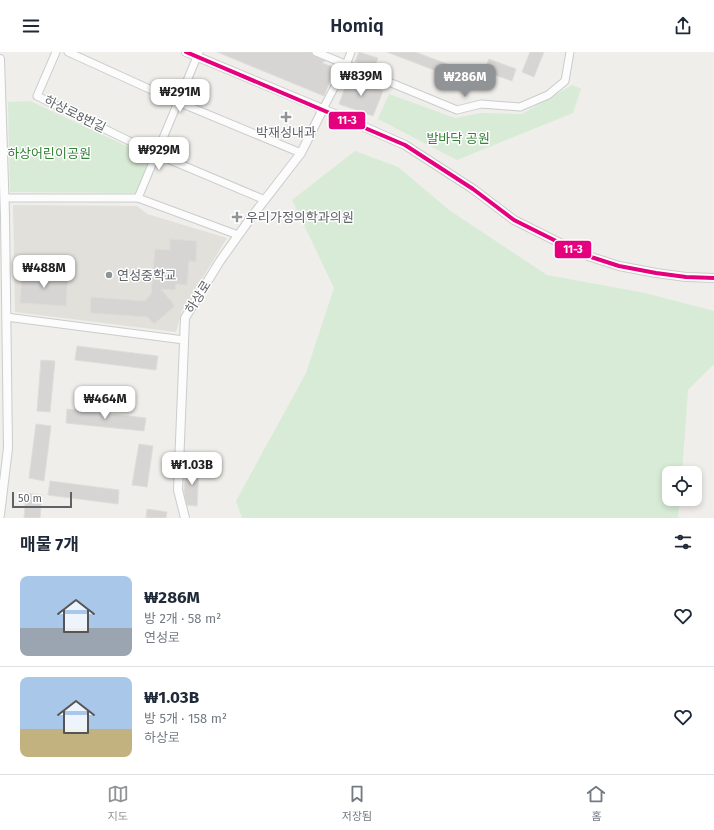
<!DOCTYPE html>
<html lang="ko">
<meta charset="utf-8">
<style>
:root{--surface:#fff;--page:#f6f6f7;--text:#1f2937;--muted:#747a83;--line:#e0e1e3;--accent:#919496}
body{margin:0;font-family:"Fira Sans","Noto Sans KR",sans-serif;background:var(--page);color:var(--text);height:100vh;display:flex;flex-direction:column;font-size:15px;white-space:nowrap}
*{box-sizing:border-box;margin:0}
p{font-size:13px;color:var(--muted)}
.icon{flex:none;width:22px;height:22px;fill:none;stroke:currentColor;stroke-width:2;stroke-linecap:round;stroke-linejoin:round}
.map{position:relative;height:466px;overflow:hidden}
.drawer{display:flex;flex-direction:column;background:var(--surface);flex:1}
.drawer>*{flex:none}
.controls{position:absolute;left:662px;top:414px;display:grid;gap:8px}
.controls a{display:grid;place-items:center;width:40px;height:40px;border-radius:8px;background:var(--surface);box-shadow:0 2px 6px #0003;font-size:20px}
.scale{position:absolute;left:12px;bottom:10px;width:60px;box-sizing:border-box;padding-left:4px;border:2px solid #5f6368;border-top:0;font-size:11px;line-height:14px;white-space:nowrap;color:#5f6368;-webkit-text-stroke:3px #fff;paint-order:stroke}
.price{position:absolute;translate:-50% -34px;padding:0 9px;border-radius:8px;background:#fff;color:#222;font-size:13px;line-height:26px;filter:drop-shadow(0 1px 2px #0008)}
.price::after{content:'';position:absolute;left:50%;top:24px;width:12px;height:9px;margin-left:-6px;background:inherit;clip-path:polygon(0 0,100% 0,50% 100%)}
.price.on{background:var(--accent);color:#fff}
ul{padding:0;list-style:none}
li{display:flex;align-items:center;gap:12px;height:100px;padding:0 20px}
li+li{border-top:1px solid var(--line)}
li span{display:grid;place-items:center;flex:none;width:112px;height:80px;border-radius:8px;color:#555}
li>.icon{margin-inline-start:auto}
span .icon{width:48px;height:48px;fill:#fffc;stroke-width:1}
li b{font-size:17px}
h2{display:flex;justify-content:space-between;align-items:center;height:48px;padding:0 20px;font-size:17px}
header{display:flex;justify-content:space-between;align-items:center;height:52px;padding:0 20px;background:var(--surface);font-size:18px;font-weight:600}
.tabs{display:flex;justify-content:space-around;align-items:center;height:56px;border-top:1px solid var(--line);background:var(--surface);font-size:11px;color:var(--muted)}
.tabs a{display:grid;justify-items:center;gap:2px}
.tabs .on{color:var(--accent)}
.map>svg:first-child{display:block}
.education{fill:#e2e0da}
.green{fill:#d8ebd6}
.building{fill:#d6d5d3;stroke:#deddd9}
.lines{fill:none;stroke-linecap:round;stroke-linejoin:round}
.minor-casing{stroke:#cbcccc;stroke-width:9}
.tertiary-casing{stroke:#cbcccc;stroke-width:10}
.minor{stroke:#fdfcfc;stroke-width:7}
.tertiary{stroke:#fdfcfc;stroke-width:8}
.bus-1-casing{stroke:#fff;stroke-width:7}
.bus-1{stroke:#e5007d;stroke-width:4}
.poi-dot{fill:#919496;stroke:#fff;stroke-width:1.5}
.labels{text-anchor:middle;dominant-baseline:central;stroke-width:3;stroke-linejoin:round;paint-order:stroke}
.street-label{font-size:13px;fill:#5f6368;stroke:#fff}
.poi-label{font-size:13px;fill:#5f6368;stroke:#fff;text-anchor:start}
.park-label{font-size:13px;fill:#348238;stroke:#fff}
.line-badge{stroke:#fff;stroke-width:1.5}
.badge-label{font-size:11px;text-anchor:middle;font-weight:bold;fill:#fff}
</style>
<header><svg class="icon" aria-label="menu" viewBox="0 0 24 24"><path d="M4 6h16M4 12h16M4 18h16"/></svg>Homiq<svg class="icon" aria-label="share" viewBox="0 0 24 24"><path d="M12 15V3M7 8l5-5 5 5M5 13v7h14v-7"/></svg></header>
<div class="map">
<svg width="714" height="466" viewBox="0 0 714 466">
<rect width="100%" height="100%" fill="#efeeea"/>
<path class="education" d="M13,153L137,154L147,162L227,186L182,259L176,280L15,260Z"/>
<g class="green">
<path d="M572,33L581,37L573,61L457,108L378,67L389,42L455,66L481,61L522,62Z"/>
<path d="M30,49L150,105L136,141L10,140L8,50Z"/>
<path d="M355,99L398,115L449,158L547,223L645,241L714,259V312L688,338L682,421H669V447H680L678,466H242L236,449L306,321L334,236L292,148Z"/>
</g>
<g class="building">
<path d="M217,0H311L314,4L325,9L322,11L335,16L324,44Z"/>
<path d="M359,0L378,6L374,17L355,10Z"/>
<path d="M387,0H415L482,25L478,35Z"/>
<path d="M530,0H544L534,25L522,20Z"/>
<path d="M489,7L516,17L512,29L484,19Z"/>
<path d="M349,25L383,39L373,64L339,52Z"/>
<path d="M170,187L197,189L196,210L189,209L187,233L176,232L175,238L161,237L175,254L154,272L147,265L90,261L91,245L145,249L151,242L155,197L170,198Z"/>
<path d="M22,220L68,222L66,254L20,251Z"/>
<path d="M77,294L158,304L156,318L75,308Z"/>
<path d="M41,308L55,309L50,360L37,359Z"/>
<path d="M67,357L146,366L144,379L66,371Z"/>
<path d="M36,372L51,374L44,429L29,426Z"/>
<path d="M139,392L153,394L147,435L132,433Z"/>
<path d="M186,415L199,416L197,454L187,453L184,440Z"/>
<path d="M50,429L119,438L118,452L48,443Z"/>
<path d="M26,441L42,443L40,466H24Z"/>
<path d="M147,457L167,460L166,466H146Z"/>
</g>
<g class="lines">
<defs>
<g id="minor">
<path d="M56,0L37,44L156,102L265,148"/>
<path d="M68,0L178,50L301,101"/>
<path d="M199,0L138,146L238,183"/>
<path d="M316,0L457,58L481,52L520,55L548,43L565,29L570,0"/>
<path d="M323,57L346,13L351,0"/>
<path d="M5,146H138"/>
<path d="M6,265L184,288"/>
</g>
<g id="tertiary">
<path d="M186,0L342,65L405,93L473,137L514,168L582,202L619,214L656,221L686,225L714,226"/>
<path d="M0,7L5,164L8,396L0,463"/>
<path d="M185,466L178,438L185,266L220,209L250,167L301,101L323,57"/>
</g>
</defs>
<use href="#minor" class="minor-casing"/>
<use href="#tertiary" class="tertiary-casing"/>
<use href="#minor" class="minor"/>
<use href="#tertiary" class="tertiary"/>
<defs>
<path id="bus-1" d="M186,0L405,93L473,137L514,168L582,202L619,214L656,221L686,225L714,226"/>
</defs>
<use href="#bus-1" class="bus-1-casing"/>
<use href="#bus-1" class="bus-1"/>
</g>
<g class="poi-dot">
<path d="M284 59h4v4h4v4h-4v4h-4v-4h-4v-4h4z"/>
<path d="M235 159h4v4h4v4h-4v4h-4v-4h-4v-4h4z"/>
<circle cx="109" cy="223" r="4"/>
</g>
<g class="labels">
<g class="street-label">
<text transform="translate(75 62) rotate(26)">하상로8번길</text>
<text transform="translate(198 245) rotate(-58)">하상로</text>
</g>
<g class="poi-label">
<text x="286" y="80" text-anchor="middle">박재성내과</text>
<text x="246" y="165">우리가정의학과의원</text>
<text x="117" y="223">연성중학교</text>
</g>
<g class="park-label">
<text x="458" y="86">발바닥 공원</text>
<text x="49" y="101">하상어린이공원</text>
</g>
</g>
<g class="line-badge">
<rect x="328" y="59" width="38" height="19" rx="4" fill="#e5007d"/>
<rect x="554" y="188" width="38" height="19" rx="4" fill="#e5007d"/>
</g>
<g class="badge-label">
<text x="347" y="72">11-3</text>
<text x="573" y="201">11-3</text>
</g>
</svg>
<div class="controls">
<a><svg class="icon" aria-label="locate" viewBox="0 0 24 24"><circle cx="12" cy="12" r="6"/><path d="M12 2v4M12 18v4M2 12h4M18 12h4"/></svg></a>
</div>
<div class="scale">50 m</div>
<b class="price" style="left:361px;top:45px">₩839M</b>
<b class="price on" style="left:465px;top:46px">₩286M</b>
<b class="price" style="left:180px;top:61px">₩291M</b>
<b class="price" style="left:159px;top:119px">₩929M</b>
<b class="price" style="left:44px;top:237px">₩488M</b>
<b class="price" style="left:105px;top:368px">₩464M</b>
<b class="price" style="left:192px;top:434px">₩1.03B</b>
</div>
<section class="drawer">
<h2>매물 7개<svg class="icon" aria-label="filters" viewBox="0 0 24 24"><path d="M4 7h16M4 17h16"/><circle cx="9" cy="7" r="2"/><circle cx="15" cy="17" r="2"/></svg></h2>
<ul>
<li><span style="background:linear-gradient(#a9c7e8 65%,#9aa5b1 0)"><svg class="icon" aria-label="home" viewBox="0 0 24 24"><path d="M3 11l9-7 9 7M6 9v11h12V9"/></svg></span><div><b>₩286M</b><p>방 2개 · 58 m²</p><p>연성로</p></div><svg class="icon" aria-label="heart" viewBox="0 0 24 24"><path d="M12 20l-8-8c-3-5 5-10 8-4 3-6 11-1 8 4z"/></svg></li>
<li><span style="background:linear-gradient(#a9c7e8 65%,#c2b280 0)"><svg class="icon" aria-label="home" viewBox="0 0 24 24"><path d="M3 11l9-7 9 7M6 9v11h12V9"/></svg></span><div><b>₩1.03B</b><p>방 5개 · 158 m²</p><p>하상로</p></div><svg class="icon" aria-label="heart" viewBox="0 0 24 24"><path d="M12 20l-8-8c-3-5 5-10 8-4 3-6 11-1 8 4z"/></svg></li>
</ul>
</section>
<nav class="tabs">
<a class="on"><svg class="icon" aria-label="map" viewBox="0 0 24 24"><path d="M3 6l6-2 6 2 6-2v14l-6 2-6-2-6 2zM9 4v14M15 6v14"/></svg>지도</a>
<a><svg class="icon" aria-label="saved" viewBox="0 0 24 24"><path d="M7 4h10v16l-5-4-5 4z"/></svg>저장됨</a>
<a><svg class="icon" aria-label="home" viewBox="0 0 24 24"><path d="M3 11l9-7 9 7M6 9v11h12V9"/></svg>홈</a>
</nav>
